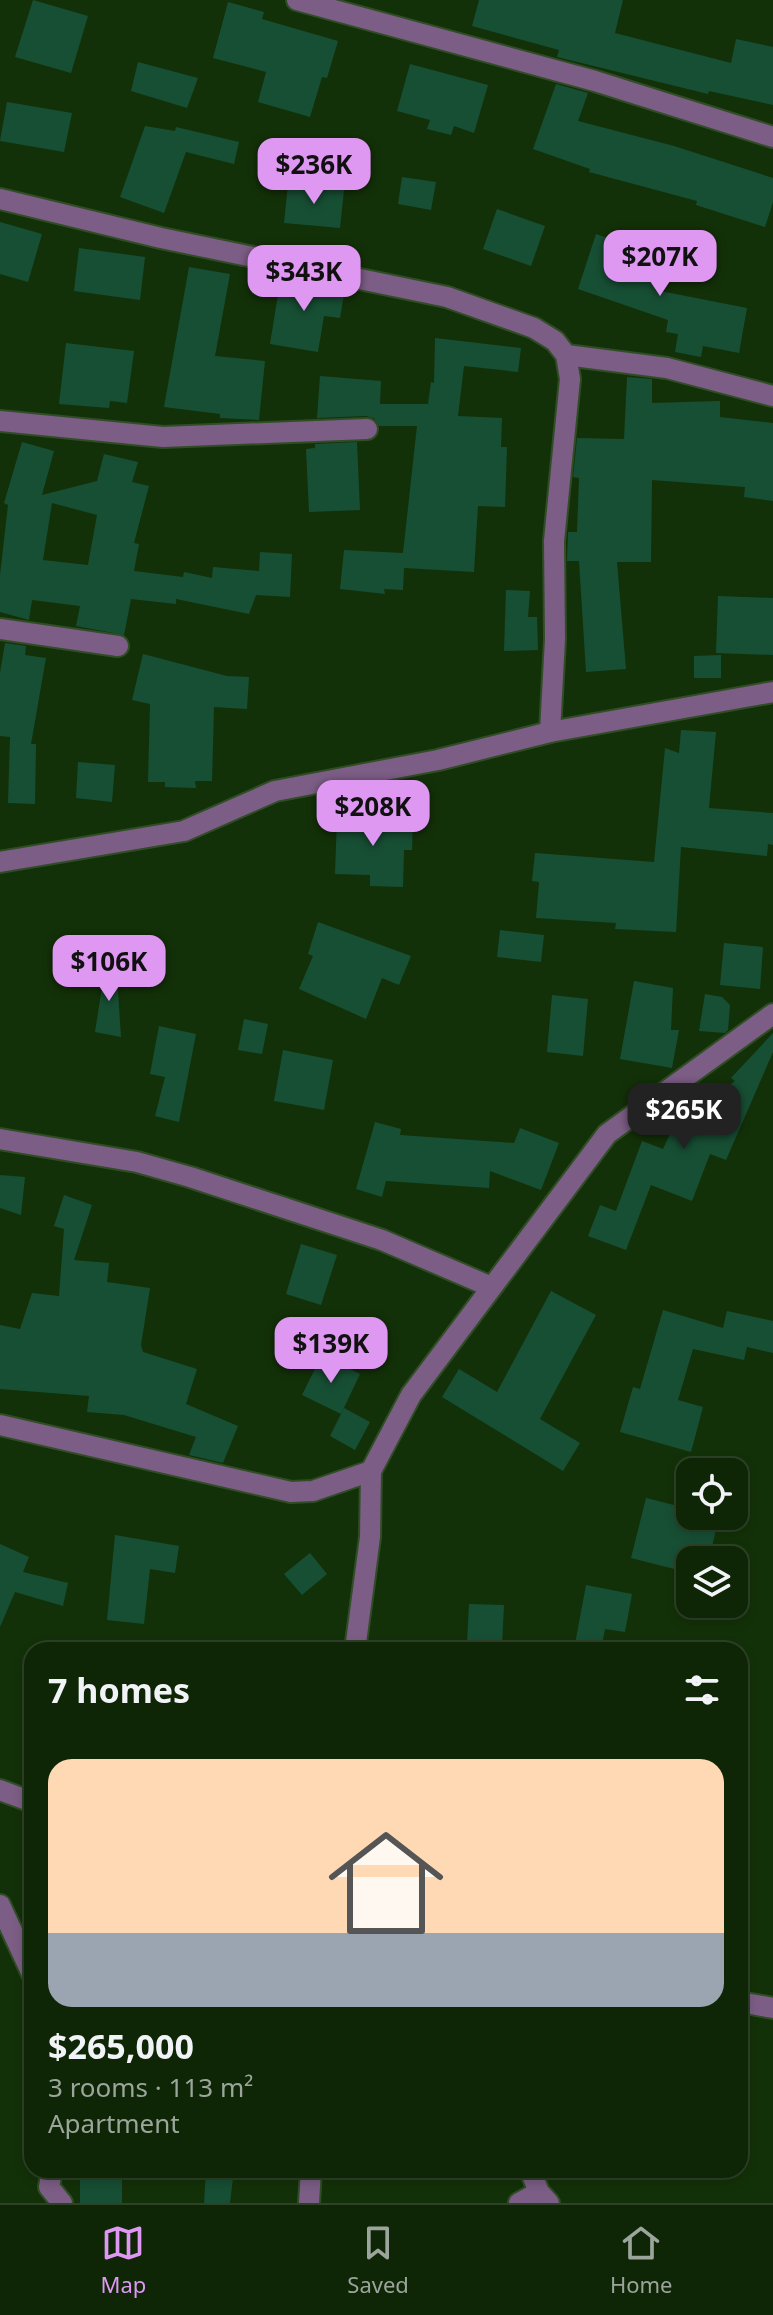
<!DOCTYPE html>
<meta charset="utf-8">
<style>
:root{--surface:#0e2506;--page:#172d10;--text:#f1f3f6;--muted:#9ba59b;--line:#2e4228;--accent:#de98f2}
body{margin:0;font-family:"Noto Sans",sans-serif;background:var(--page);color:var(--text);height:100vh;display:flex;flex-direction:column;font-size:30px;white-space:nowrap}
*{box-sizing:border-box;margin:0}
p{font-size:26px;color:var(--muted)}
.icon{flex:none;width:44px;height:44px;fill:none;stroke:currentColor;stroke-width:2;stroke-linecap:round;stroke-linejoin:round}
.map{position:relative;flex:1;overflow:hidden}
.sheet{position:absolute;left:24px;top:1642px;width:724px;height:536px;display:flex;flex-direction:column;background:var(--surface);border-radius:24px;box-shadow:0 4px 12px #0003,0 0 0 2px var(--line)}
.sheet>*{flex:none}
.tools{position:absolute;left:676px;top:1458px;display:grid;gap:16px}
.tools a{display:grid;place-items:center;width:72px;height:72px;border-radius:16px;background:var(--surface);box-shadow:0 4px 12px #0003,0 0 0 2px var(--line);font-size:40px}
.price{position:absolute;translate:-50% -68px;padding:0 18px;border-radius:16px;background:var(--accent);color:#111;font-size:26px;line-height:52px;filter:drop-shadow(0 2px 4px #0008)}
.price::after{content:'';position:absolute;left:50%;top:48px;width:24px;height:18px;margin-left:-12px;background:inherit;clip-path:polygon(0 0,100% 0,50% 100%)}
.price.active{background:#222;color:#fff}
ul{padding:0;list-style:none}
li{display:grid;align-content:center;gap:16px;height:424px;padding:0 24px}
li span{display:grid;place-items:center;height:248px;border-radius:24px;color:#555}
li>.icon{margin-inline-start:auto}
span .icon{width:144px;height:144px;fill:#fffc;stroke-width:1}
li b{font-size:34px}
h2{display:flex;justify-content:space-between;align-items:center;height:96px;padding:0 24px;font-size:34px}
.dock{display:flex;justify-content:space-around;align-items:center;height:112px;border-top:2px solid var(--line);background:var(--surface);font-size:22px;color:var(--muted)}
.dock a{display:grid;justify-items:center;gap:4px}
.dock .active{color:var(--accent)}
.map>svg:first-child{display:block}
.building{fill:#174f34;fill-rule:evenodd}
.lines{fill:none;stroke-linecap:round;stroke-linejoin:round}
.minor-casing{stroke:#304d26;stroke-width:24}
.minor{stroke:#7c5d85;stroke-width:20}
</style>
<div class="map">
<svg width="773" height="2203" viewBox="0 0 773 2203">
<rect width="100%" height="100%" fill="#133108"/>
<g class="building">
<path d="M33,0L88,16L71,73L15,57Z"/>
<path d="M479,0H623L615,33L731,63L736,39L773,47V105L709,91L708,94L557,57L559,50L472,26Z"/>
<path d="M228,2L264,12L262,19L338,41L327,78L322,77L310,117L258,102L266,72L213,58Z"/>
<path d="M138,62L198,78L187,108L131,91Z"/>
<path d="M410,64L488,85L474,133L454,126L451,135L427,129L430,120L397,111Z"/>
<path d="M556,84L588,93L578,121L674,146L773,178V202L765,227L696,205L697,201L589,172L590,169L533,149Z"/>
<path d="M7,102L72,113L64,152L0,141Z"/>
<path d="M145,126L175,131L176,127L239,142L234,164L186,152L164,213L120,197Z"/>
<path d="M402,177L436,182L431,210L398,204Z"/>
<path d="M288,184L344,190L340,228L284,223Z"/>
<path d="M497,209L545,226L531,266L483,249Z"/>
<path d="M0,222L42,234L28,282L0,274Z"/>
<path d="M596,234L666,258L655,290L747,308L739,353L703,346L701,357L675,352L678,334L666,332L668,320L578,289Z"/>
<path d="M79,248L145,257L140,300L74,291Z"/>
<path d="M189,267L230,274L215,356L265,361L259,420L220,418V414L164,407Z"/>
<path d="M281,276L345,289L340,318L324,316L318,352L270,344Z"/>
<path d="M435,338L521,348L518,372L464,366L458,416L502,418L501,447H507L505,507L478,506L474,572L404,568L403,590L384,589L385,594L340,589L344,550L403,553L417,426H379L374,418L366,416L317,418L320,376L381,381L380,404H428L431,382L434,383Z"/>
<path d="M66,343L134,351L127,403L110,401L109,408L59,404Z"/>
<path d="M627,377L652,379V403L720,401V417L773,423V501L744,497L745,487L652,480L651,562H617L626,669L586,672L579,561H567L568,532H577L579,478L573,477L577,438L624,439Z"/>
<path d="M22,442L54,451L42,495L97,481L104,454L138,462L132,482L149,486L134,543L139,544L134,571L183,577L184,572L212,578L213,567L259,571L260,552L292,554L290,597L256,595L249,614L176,599V604L131,599L124,635L76,626L80,606L32,600L29,620L0,612V575L8,505L4,503ZM52,503L97,515L88,565L43,560Z"/>
<path d="M357,442L360,510L309,512L306,449L315,448V444Z"/>
<path d="M506,590L530,591L528,617H537L538,650L504,651Z"/>
<path d="M718,596L773,598V655L716,653Z"/>
<path d="M5,643L26,646L25,655L46,658L31,744H36L35,804L8,803L10,737L0,736V673Z"/>
<path d="M143,654L227,676L249,677L247,709L214,707L212,781H195L196,788L165,787V782H148L150,704L132,700Z"/>
<path d="M721,655V678H694V656Z"/>
<path d="M681,730L716,732L709,808L773,813V845L768,844L767,856L681,847L676,932L615,929L616,923L536,918L539,882L532,881L535,853L654,862L665,748L679,753Z"/>
<path d="M78,762L115,765L112,802L76,798Z"/>
<path d="M337,816L413,819L412,850H404L403,887L370,886V875L335,874Z"/>
<path d="M318,922L411,956L399,985L382,978L366,1019L299,989L313,956L308,954Z"/>
<path d="M500,930L544,935L541,962L497,957Z"/>
<path d="M724,943L763,947L760,989L720,985Z"/>
<path d="M106,961H116L121,1037L95,1032Z"/>
<path d="M634,981L673,988L671,1030H679L672,1068L620,1059Z"/>
<path d="M705,994L722,997L730,1005L728,1030L725,1033L699,1031Z"/>
<path d="M552,995L588,999L583,1056L547,1052Z"/>
<path d="M244,1019L268,1024L262,1054L238,1050Z"/>
<path d="M159,1026L196,1034L179,1122L155,1116L165,1077L150,1074Z"/>
<path d="M773,1033V1052L726,1160L710,1154L692,1201L651,1185L626,1250L588,1236L600,1205L616,1211L642,1141L663,1149L683,1106L695,1111L735,1081L731,1078Z"/>
<path d="M283,1050L333,1060L324,1110L274,1101Z"/>
<path d="M375,1122L401,1129L400,1135L514,1143L520,1128L559,1143L541,1190L490,1171L489,1188L386,1181L382,1197L356,1189Z"/>
<path d="M0,1175L25,1177L21,1215L0,1208Z"/>
<path d="M64,1195L92,1205L74,1260L109,1263L107,1282L150,1288L141,1345L143,1352L197,1369L186,1404L238,1426L223,1463L189,1455L196,1437L124,1415L87,1412L89,1396L0,1389V1325L20,1329L32,1293L59,1296L64,1229L54,1226Z"/>
<path d="M301,1244L337,1255L321,1305L286,1294Z"/>
<path d="M551,1291L596,1315L540,1419L580,1443L563,1471L442,1397L459,1369L497,1392Z"/>
<path d="M663,1310L723,1328L727,1311L773,1321V1353L747,1347L744,1360L693,1349L678,1400L703,1407L691,1452L620,1432L633,1387L640,1389Z"/>
<path d="M322,1355L360,1374L341,1414L302,1395Z"/>
<path d="M344,1408L370,1422L355,1450L330,1436Z"/>
<path d="M646,1498L690,1509V1516H719L709,1560H690V1573L631,1558Z"/>
<path d="M115,1535L179,1546L175,1573L150,1569L144,1624L107,1620Z"/>
<path d="M0,1544L29,1557L23,1572L68,1583L63,1606L15,1592L0,1627Z"/>
<path d="M310,1553L327,1574L302,1595L284,1574Z"/>
<path d="M586,1585L632,1594L625,1632L605,1629L601,1650L575,1644Z"/>
<path d="M469,1604L504,1605L502,1645L467,1644Z"/>
<rect x="80" y="2170" width="42" height="33"/>
<path d="M206,2170H234L230,2203H204Z"/>
</g>
<g class="lines">
<defs>
<g id="minor">
<path d="M297,0L595,81L773,137"/>
<path d="M0,199L161,238L447,297L534,328L555,341L566,355L570,379L554,541L555,639L550,732"/>
<path d="M566,355L667,368L773,396"/>
<path d="M0,421L163,437L367,429"/>
<path d="M0,629L118,646"/>
<path d="M0,862L184,831L275,791L438,760L550,732L773,692"/>
<path d="M0,1139L137,1162L190,1177L382,1240L489,1286"/>
<path d="M0,1425L291,1492L313,1491L371,1471"/>
<path d="M355,1650L370,1537L371,1471L411,1395L607,1134L773,1014"/>
<path d="M0,1790L32,1802"/>
<path d="M0,1905L32,1974"/>
<path d="M740,2002L773,2008"/>
<path d="M52,2170L49,2187L62,2203"/>
<path d="M530,2170L539,2192L549,2203"/>
<path d="M309,2203L311,2170"/>
<path d="M519,2203L539,2192"/>
</g>
</defs>
<use href="#minor" class="minor-casing"/>
<use href="#minor" class="minor"/>
</g>
</svg>
<div class="tools">
<a><svg class="icon" aria-label="locate" viewBox="0 0 24 24"><circle cx="12" cy="12" r="6"/><path d="M12 2v4M12 18v4M2 12h4M18 12h4"/></svg></a>
<a><svg class="icon" aria-label="layers" viewBox="0 0 24 24"><path d="M12 4l9 5-9 5-9-5zM3 14l9 5 9-5"/></svg></a>
</div>
<b class="price" style="left:314px;top:206px">$236K</b>
<b class="price" style="left:660px;top:298px">$207K</b>
<b class="price" style="left:304px;top:313px">$343K</b>
<b class="price" style="left:373px;top:848px">$208K</b>
<b class="price" style="left:109px;top:1003px">$106K</b>
<b class="price active" style="left:684px;top:1151px">$265K</b>
<b class="price" style="left:331px;top:1385px">$139K</b>
<section class="sheet">
<h2>7 homes<svg class="icon" aria-label="filters" viewBox="0 0 24 24"><path d="M4 7h16M4 17h16"/><circle cx="9" cy="7" r="2"/><circle cx="15" cy="17" r="2"/></svg></h2>
<ul>
<li><span style="background:linear-gradient(#ffd9b3 70%,#9aa5b1 0)"><svg class="icon" aria-label="home" viewBox="0 0 24 24"><path d="M3 11l9-7 9 7M6 9v11h12V9"/></svg></span><div><b>$265,000</b><p>3 rooms · 113 m²</p><p>Apartment</p></div></li>
</ul>
</section>
</div>
<nav class="dock">
<a class="active"><svg class="icon" aria-label="map" viewBox="0 0 24 24"><path d="M3 6l6-2 6 2 6-2v14l-6 2-6-2-6 2zM9 4v14M15 6v14"/></svg>Map</a>
<a><svg class="icon" aria-label="saved" viewBox="0 0 24 24"><path d="M7 4h10v16l-5-4-5 4z"/></svg>Saved</a>
<a><svg class="icon" aria-label="home" viewBox="0 0 24 24"><path d="M3 11l9-7 9 7M6 9v11h12V9"/></svg>Home</a>
</nav>
